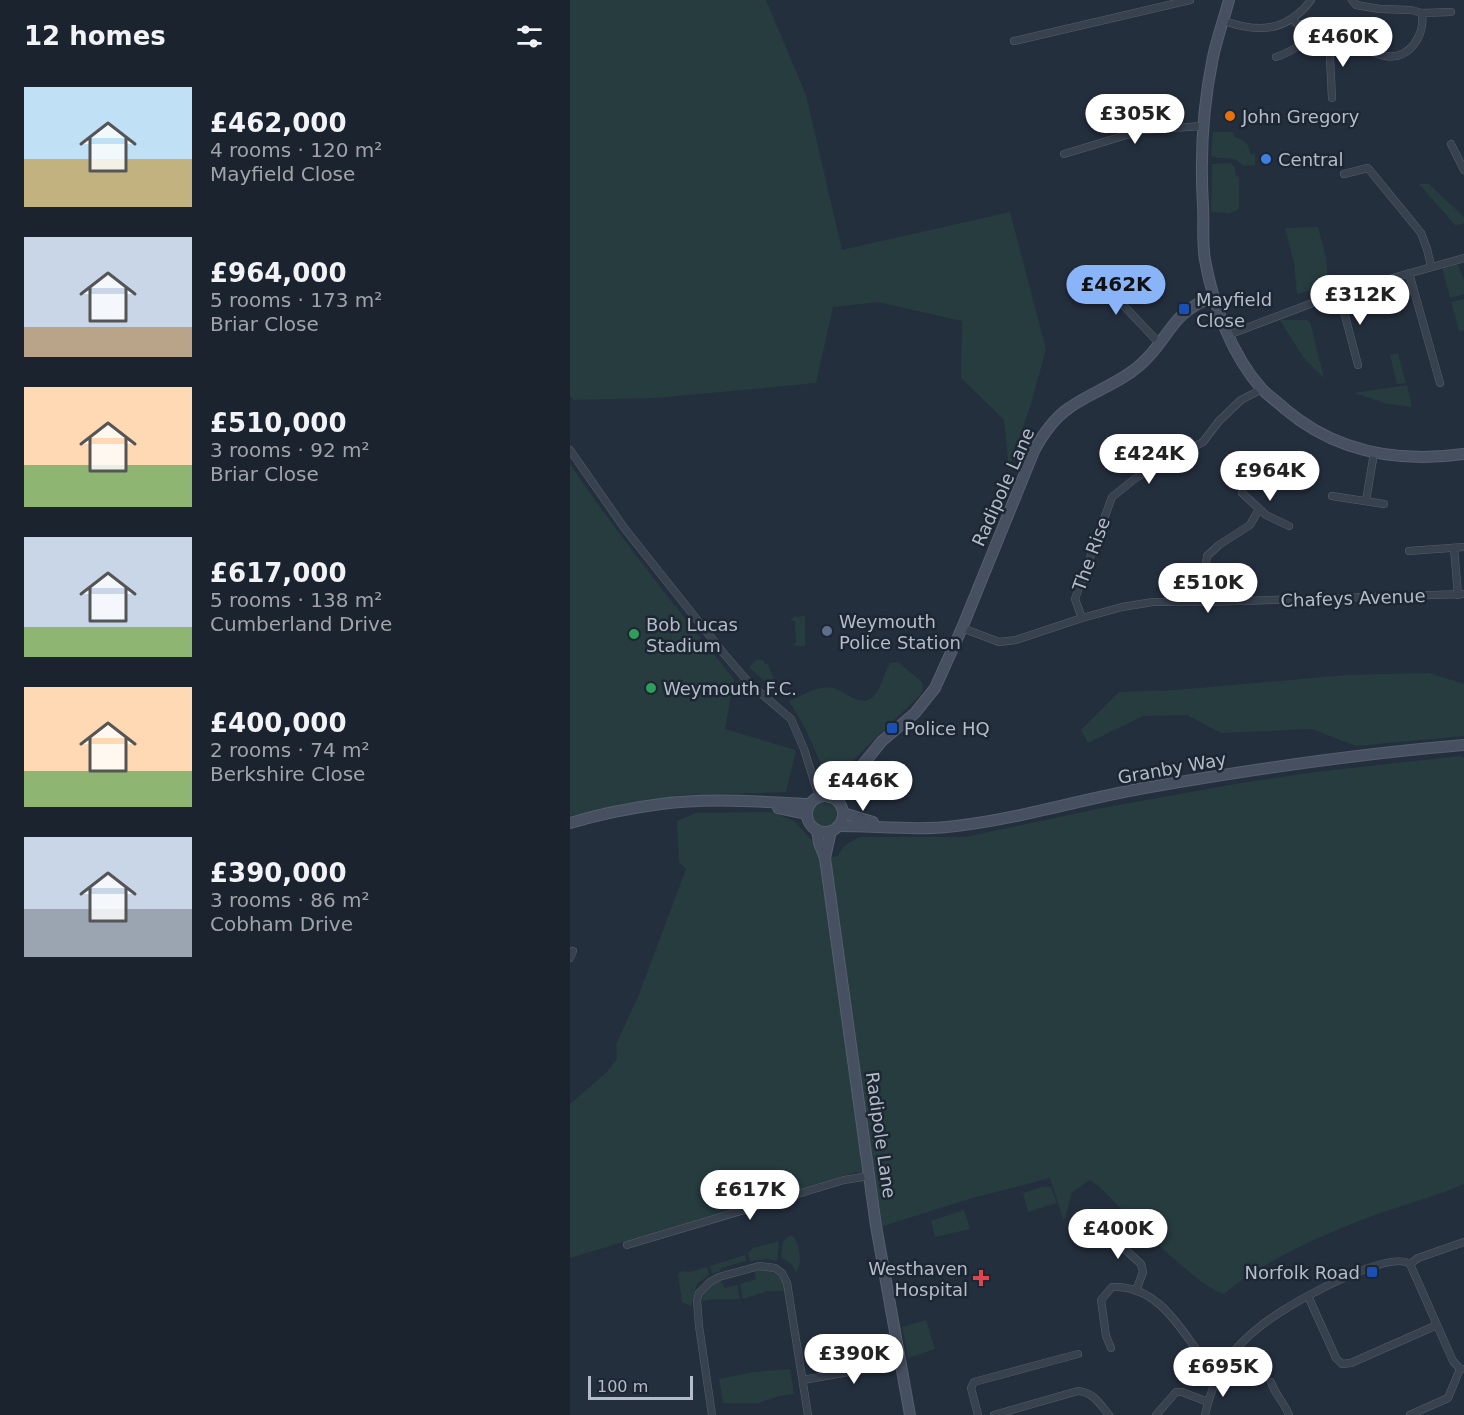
<!DOCTYPE html>
<meta charset="utf-8">
<style>
:root{--surface:#1b232e;--page:#242b36;--text:#f1f3f6;--muted:#a0a4aa;--accent:#8ab4f8}
body{margin:0;font-family:"DejaVu Sans",sans-serif;background:var(--page);color:var(--text);height:100vh;display:flex;flex-direction:column;font-size:22px;white-space:nowrap}
*{box-sizing:border-box;margin:0}
p{font-size:20px;color:var(--muted)}
.icon{flex:none;width:33px;height:33px;fill:none;stroke:currentColor;stroke-width:2;stroke-linecap:round;stroke-linejoin:round}
.map{position:relative;flex:1;overflow:hidden}
.side{display:flex;flex-direction:column;background:var(--surface);width:570px}
.side>*{flex:none}
.scale{position:absolute;left:18px;bottom:15px;width:105px;box-sizing:border-box;padding-left:6px;border:3px solid #b4bcc9;border-top:0;font-size:16px;line-height:21px;white-space:nowrap;color:#b4bcc9;-webkit-text-stroke:4px #1d2633;paint-order:stroke}
.price{position:absolute;translate:-50% -51px;padding:0 14px;border-radius:21px;background:#fff;color:#222;font-size:20px;line-height:39px;filter:drop-shadow(0 2px 3px #0008)}
.price::after{content:'';position:absolute;left:50%;top:36px;width:18px;height:14px;margin-left:-9px;background:inherit;clip-path:polygon(0 0,100% 0,50% 100%)}
.price.active{background:var(--accent);color:#111}
ul{padding:0;list-style:none}
li{display:flex;align-items:center;gap:18px;height:150px;padding:0 24px}
li span{display:grid;place-items:center;flex:none;width:168px;height:120px;border-radius:0px;color:#555}
li>.icon{margin-inline-start:auto}
span .icon{width:72px;height:72px;fill:#fffc;stroke-width:1}
li b{font-size:26px}
h2{display:flex;justify-content:space-between;align-items:center;height:72px;padding:0 24px;font-size:26px}
main{display:flex;flex:1;min-height:0}
.map>svg:first-child{display:block}
.green{fill:#263c3f}
.lines{fill:none;stroke-linecap:round;stroke-linejoin:round}
.street-casing{stroke:#565f6c;stroke-width:8}
.secondary-casing{stroke:#565f6c;stroke-width:12}
.street{stroke:#38414e;stroke-width:7}
.secondary{stroke:#465061;stroke-width:10}
.food-dot{fill:#e8710a;stroke:#1d2633;stroke-width:2}
.shop-dot{fill:#3f7fe0;stroke:#1d2633;stroke-width:2}
.transit-dot{fill:#1a4fb4;stroke:#1d2633;stroke-width:2}
.service-dot{fill:#5c6f8a;stroke:#1d2633;stroke-width:2}
.leisure-dot{fill:#2e9e5b;stroke:#1d2633;stroke-width:2}
.health-dot{fill:#e0444e;stroke:#1d2633;stroke-width:2}
.labels{text-anchor:middle;dominant-baseline:central;stroke-width:5;stroke-linejoin:round;paint-order:stroke}
.poi-label{font-size:18px;fill:#b4bcc9;stroke:#1d2633;text-anchor:start}
.street-label{font-size:18px;fill:#b4bcc9;stroke:#1d2633}
</style>
<main>
<section class="side">
<h2>12 homes<svg class="icon" aria-label="filters" viewBox="0 0 24 24"><path d="M4 7h16M4 17h16"/><circle cx="9" cy="7" r="2"/><circle cx="15" cy="17" r="2"/></svg></h2>
<ul>
<li><span style="background:linear-gradient(#bfe0f5 60%,#c2b280 0)"><svg class="icon" aria-label="home" viewBox="0 0 24 24"><path d="M3 11l9-7 9 7M6 9v11h12V9"/></svg></span><div><b>£462,000</b><p>4 rooms · 120 m²</p><p>Mayfield Close</p></div></li>
<li><span style="background:linear-gradient(#c9d6e8 75%,#b9a48a 0)"><svg class="icon" aria-label="home" viewBox="0 0 24 24"><path d="M3 11l9-7 9 7M6 9v11h12V9"/></svg></span><div><b>£964,000</b><p>5 rooms · 173 m²</p><p>Briar Close</p></div></li>
<li><span style="background:linear-gradient(#ffd9b3 65%,#8fb573 0)"><svg class="icon" aria-label="home" viewBox="0 0 24 24"><path d="M3 11l9-7 9 7M6 9v11h12V9"/></svg></span><div><b>£510,000</b><p>3 rooms · 92 m²</p><p>Briar Close</p></div></li>
<li><span style="background:linear-gradient(#c9d6e8 75%,#8fb573 0)"><svg class="icon" aria-label="home" viewBox="0 0 24 24"><path d="M3 11l9-7 9 7M6 9v11h12V9"/></svg></span><div><b>£617,000</b><p>5 rooms · 138 m²</p><p>Cumberland Drive</p></div></li>
<li><span style="background:linear-gradient(#ffd9b3 70%,#8fb573 0)"><svg class="icon" aria-label="home" viewBox="0 0 24 24"><path d="M3 11l9-7 9 7M6 9v11h12V9"/></svg></span><div><b>£400,000</b><p>2 rooms · 74 m²</p><p>Berkshire Close</p></div></li>
<li><span style="background:linear-gradient(#c9d6e8 60%,#9aa5b1 0)"><svg class="icon" aria-label="home" viewBox="0 0 24 24"><path d="M3 11l9-7 9 7M6 9v11h12V9"/></svg></span><div><b>£390,000</b><p>3 rooms · 86 m²</p><p>Cobham Drive</p></div></li>
</ul>
</section>
<div class="map">
<svg width="894" height="1415" viewBox="0 0 894 1415">
<rect width="100%" height="100%" fill="#242f3e"/>
<g class="green">
<path d="M0,0H196L236,95L272,250L440,212L476,349L461,404L439,469L434,420L391,378L392,321L308,302L263,307L246,383L86,398L3,400L0,395Z"/>
<path d="M643,132H663L664,137C674,139 679,143 680,154H685V165L673,166C663,154 654,161 641,156Z"/>
<path d="M661,163L665,168L666,176L669,177V207L668,210L659,213L641,212L642,164Z"/>
<path d="M849,184H859L894,217V223L886,226Z"/>
<path d="M748,227L756,257L758,286L727,294L724,263L715,228Z"/>
<path d="M887,262L894,280V294L880,298L872,267Z"/>
<path d="M894,299V330L889,331L881,302Z"/>
<path d="M710,320H737L740,322L754,378L733,357Z"/>
<path d="M828,353L836,383L827,384L820,355Z"/>
<path d="M837,385L842,407L818,404L784,393Z"/>
<path d="M0,464C51,539 107,609 164,679L155,729L226,750L216,792L113,795L0,816Z"/>
<path d="M235,616V646H226L222,644L226,643L225,621L220,620L224,617Z"/>
<path d="M186,660H193L195,664H198L210,696L179,667Z"/>
<path d="M328,662L352,682L353,690L349,696L279,764L253,768L234,726L219,701C232,696 250,684 264,688C276,692 290,708 303,697C311,689 314,673 320,663Z"/>
<path d="M859,673L894,684V736L786,746L742,729L651,733L617,715L573,716L518,743L511,730L549,692L606,690L777,675Z"/>
<path d="M890,756L894,758V1184C864,1197 832,1205 802,1216C755,1234 692,1261 654,1294C632,1291 549,1207 530,1187L520,1180L502,1192L494,1222L480,1178L399,1199L310,1227L303,1175L286,1172L0,1258V1104L36,1073L47,1059L46,1044L68,997L116,869L109,862L107,821L126,813L202,812L224,821L246,845L250,859L268,856C272,845 281,841 291,837H395L532,808L671,783L745,772Z"/>
<circle cx="255" cy="814" r="12"/>
<path d="M472,1187H481L487,1203L458,1212L453,1193Z"/>
<path d="M394,1210L400,1229L365,1237L361,1221Z"/>
<path d="M219,1236H223C230,1246 233,1263 226,1272L221,1264L211,1257L213,1241Z"/>
<path d="M209,1241L207,1261L198,1259L180,1261L178,1253L183,1248Z"/>
<path d="M175,1255L176,1261L151,1268L149,1272L142,1273L140,1266Z"/>
<path d="M137,1267L139,1275L127,1284L121,1306L112,1302L108,1274L112,1271L120,1272Z"/>
<path d="M189,1269C204,1271 213,1274 216,1291H198L173,1299L170,1284L186,1279L184,1270Z"/>
<path d="M151,1281L155,1288L167,1285L170,1299H147L132,1301C132,1290 141,1284 151,1281Z"/>
<path d="M356,1320L365,1349L338,1358L332,1327Z"/>
<path d="M220,1369L224,1394L210,1396L188,1403H153L149,1379L184,1372Z"/>
</g>
<g class="lines">
<defs>
<g id="street">
<path d="M782,0L786,5L810,9L841,10L852,13L881,12"/>
<path d="M722,19C742,40 754,36 780,44C792,47 804,54 815,56C840,60 855,35 852,13"/>
<path d="M654,21C688,33 717,32 741,0"/>
<path d="M759,39L762,98"/>
<path d="M444,41L620,0"/>
<path d="M706,57C721,52 730,46 740,35"/>
<path d="M881,144L894,170"/>
<path d="M494,154L573,130L633,126"/>
<path d="M774,174L798,168L851,233L857,249L861,266"/>
<path d="M521,271L589,343"/>
<path d="M839,273L870,383"/>
<path d="M769,293L788,365"/>
<path d="M658,335L769,293L894,258"/>
<path d="M0,450L55,529L155,655L180,684L221,719L234,749L249,797"/>
<path d="M672,493L696,515L719,526"/>
<path d="M762,496L814,504"/>
<path d="M796,501L804,453"/>
<path d="M884,548L888,595"/>
<path d="M839,551L894,547"/>
<path d="M638,602L635,572L637,556L649,545L680,525L689,509"/>
<path d="M512,618L505,599L542,497L567,477L633,442L649,421L671,400L692,389"/>
<path d="M392,628L429,642L446,640L512,618L552,607L583,602H638L894,594"/>
<path d="M0,958L3,951"/>
<path d="M533,1229L571,1264L573,1272L566,1291"/>
<path d="M57,1245L274,1180L299,1176"/>
<path d="M840,1264L883,1361L890,1369H894"/>
<path d="M840,1264L848,1258L894,1242"/>
<path d="M738,1296L766,1358L772,1364L781,1363L867,1325"/>
<path d="M541,1348L536,1336L531,1300L542,1287C591,1284 614,1336 640,1368L649,1373"/>
<path d="M233,1380L330,1363"/>
<path d="M701,1382C705,1395 714,1402 719,1415"/>
<path d="M142,1415L129,1326L127,1300L129,1293L140,1282L149,1277L189,1266L205,1268L212,1273L217,1283L238,1415"/>
<path d="M408,1415L401,1388L404,1382L508,1354"/>
<path d="M424,1415L508,1391C523,1392 530,1404 539,1415"/>
<path d="M586,1415L606,1392H612L638,1402"/>
<path d="M635,1415C640,1393 648,1370 663,1352C678,1335 697,1320 717,1308C737,1295 820,1250 840,1264"/>
<path d="M840,1415L878,1398L890,1369"/>
</g>
<g id="secondary">
<path d="M659,0C654,19 647,38 643,57C633,105 630,157 633,206C634,224 632,243 635,260C643,304 661,354 691,388C698,396 708,402 715,409C767,453 829,463 894,454"/>
<circle cx="255" cy="814" r="18"/>
<path d="M259,797L281,779L312,741L345,713L365,688L392,628L464,451C473,434 483,419 499,408C521,392 549,384 570,365C601,338 599,313 643,297"/>
<path d="M208,808L237,814"/>
<path d="M273,813L303,822"/>
<path d="M0,823C30,814 60,808 91,804C139,797 192,802 240,804"/>
<path d="M268,826C307,826 347,831 386,826C448,819 508,800 569,789C677,770 785,754 894,745"/>
<path d="M247,830L249,843L255,858L306,1226L340,1415"/>
<path d="M255,858L261,831"/>
</g>
</defs>
<use href="#street" class="street-casing"/>
<use href="#secondary" class="secondary-casing"/>
<use href="#street" class="street"/>
<use href="#secondary" class="secondary"/>
</g>
<circle class="food-dot" cx="660" cy="116" r="6"/>
<circle class="shop-dot" cx="696" cy="159" r="6"/>
<g class="transit-dot">
<rect x="608" y="303" width="12" height="12" rx="3"/>
<rect x="316" y="722" width="12" height="12" rx="3"/>
<rect x="796" y="1266" width="12" height="12" rx="3"/>
</g>
<circle class="service-dot" cx="257" cy="631" r="6"/>
<g class="leisure-dot">
<circle cx="64" cy="634" r="6"/>
<circle cx="81" cy="688" r="6"/>
</g>
<path class="health-dot" d="M408 1269h6v6h6v6h-6v6h-6v-6h-6v-6h6z"/>
<g class="labels">
<g class="poi-label">
<text x="672" y="116">John Gregory</text>
<text x="708" y="159">Central</text>
<text x="626" y="299">Mayfield<tspan x="626" dy="21">Close</tspan></text>
<text x="269" y="621">Weymouth<tspan x="269" dy="21">Police Station</tspan></text>
<text x="76" y="624">Bob Lucas<tspan x="76" dy="21">Stadium</tspan></text>
<text x="93" y="688">Weymouth F.C.</text>
<text x="334" y="728">Police HQ</text>
<text x="398" y="1268" text-anchor="end">Westhaven<tspan x="398" dy="21">Hospital</tspan></text>
<text x="790" y="1272" text-anchor="end">Norfolk Road</text>
</g>
<g class="street-label">
<text transform="translate(433 487) rotate(-66)">Radipole Lane</text>
<text transform="translate(521 554) rotate(-70)">The Rise</text>
<text transform="translate(783 598) rotate(-2)">Chafeys Avenue</text>
<text transform="translate(602 768) rotate(-10)">Granby Way</text>
<text transform="translate(311 1135) rotate(82)">Radipole Lane</text>
</g>
</g>
</svg>
<div class="scale">100 m</div>
<b class="price" style="left:773px;top:68px">£460K</b>
<b class="price" style="left:565px;top:145px">£305K</b>
<b class="price active" style="left:546px;top:316px">£462K</b>
<b class="price" style="left:790px;top:326px">£312K</b>
<b class="price" style="left:579px;top:485px">£424K</b>
<b class="price" style="left:700px;top:502px">£964K</b>
<b class="price" style="left:638px;top:614px">£510K</b>
<b class="price" style="left:293px;top:812px">£446K</b>
<b class="price" style="left:180px;top:1221px">£617K</b>
<b class="price" style="left:548px;top:1260px">£400K</b>
<b class="price" style="left:284px;top:1385px">£390K</b>
<b class="price" style="left:653px;top:1398px">£695K</b>
</div>
</main>
